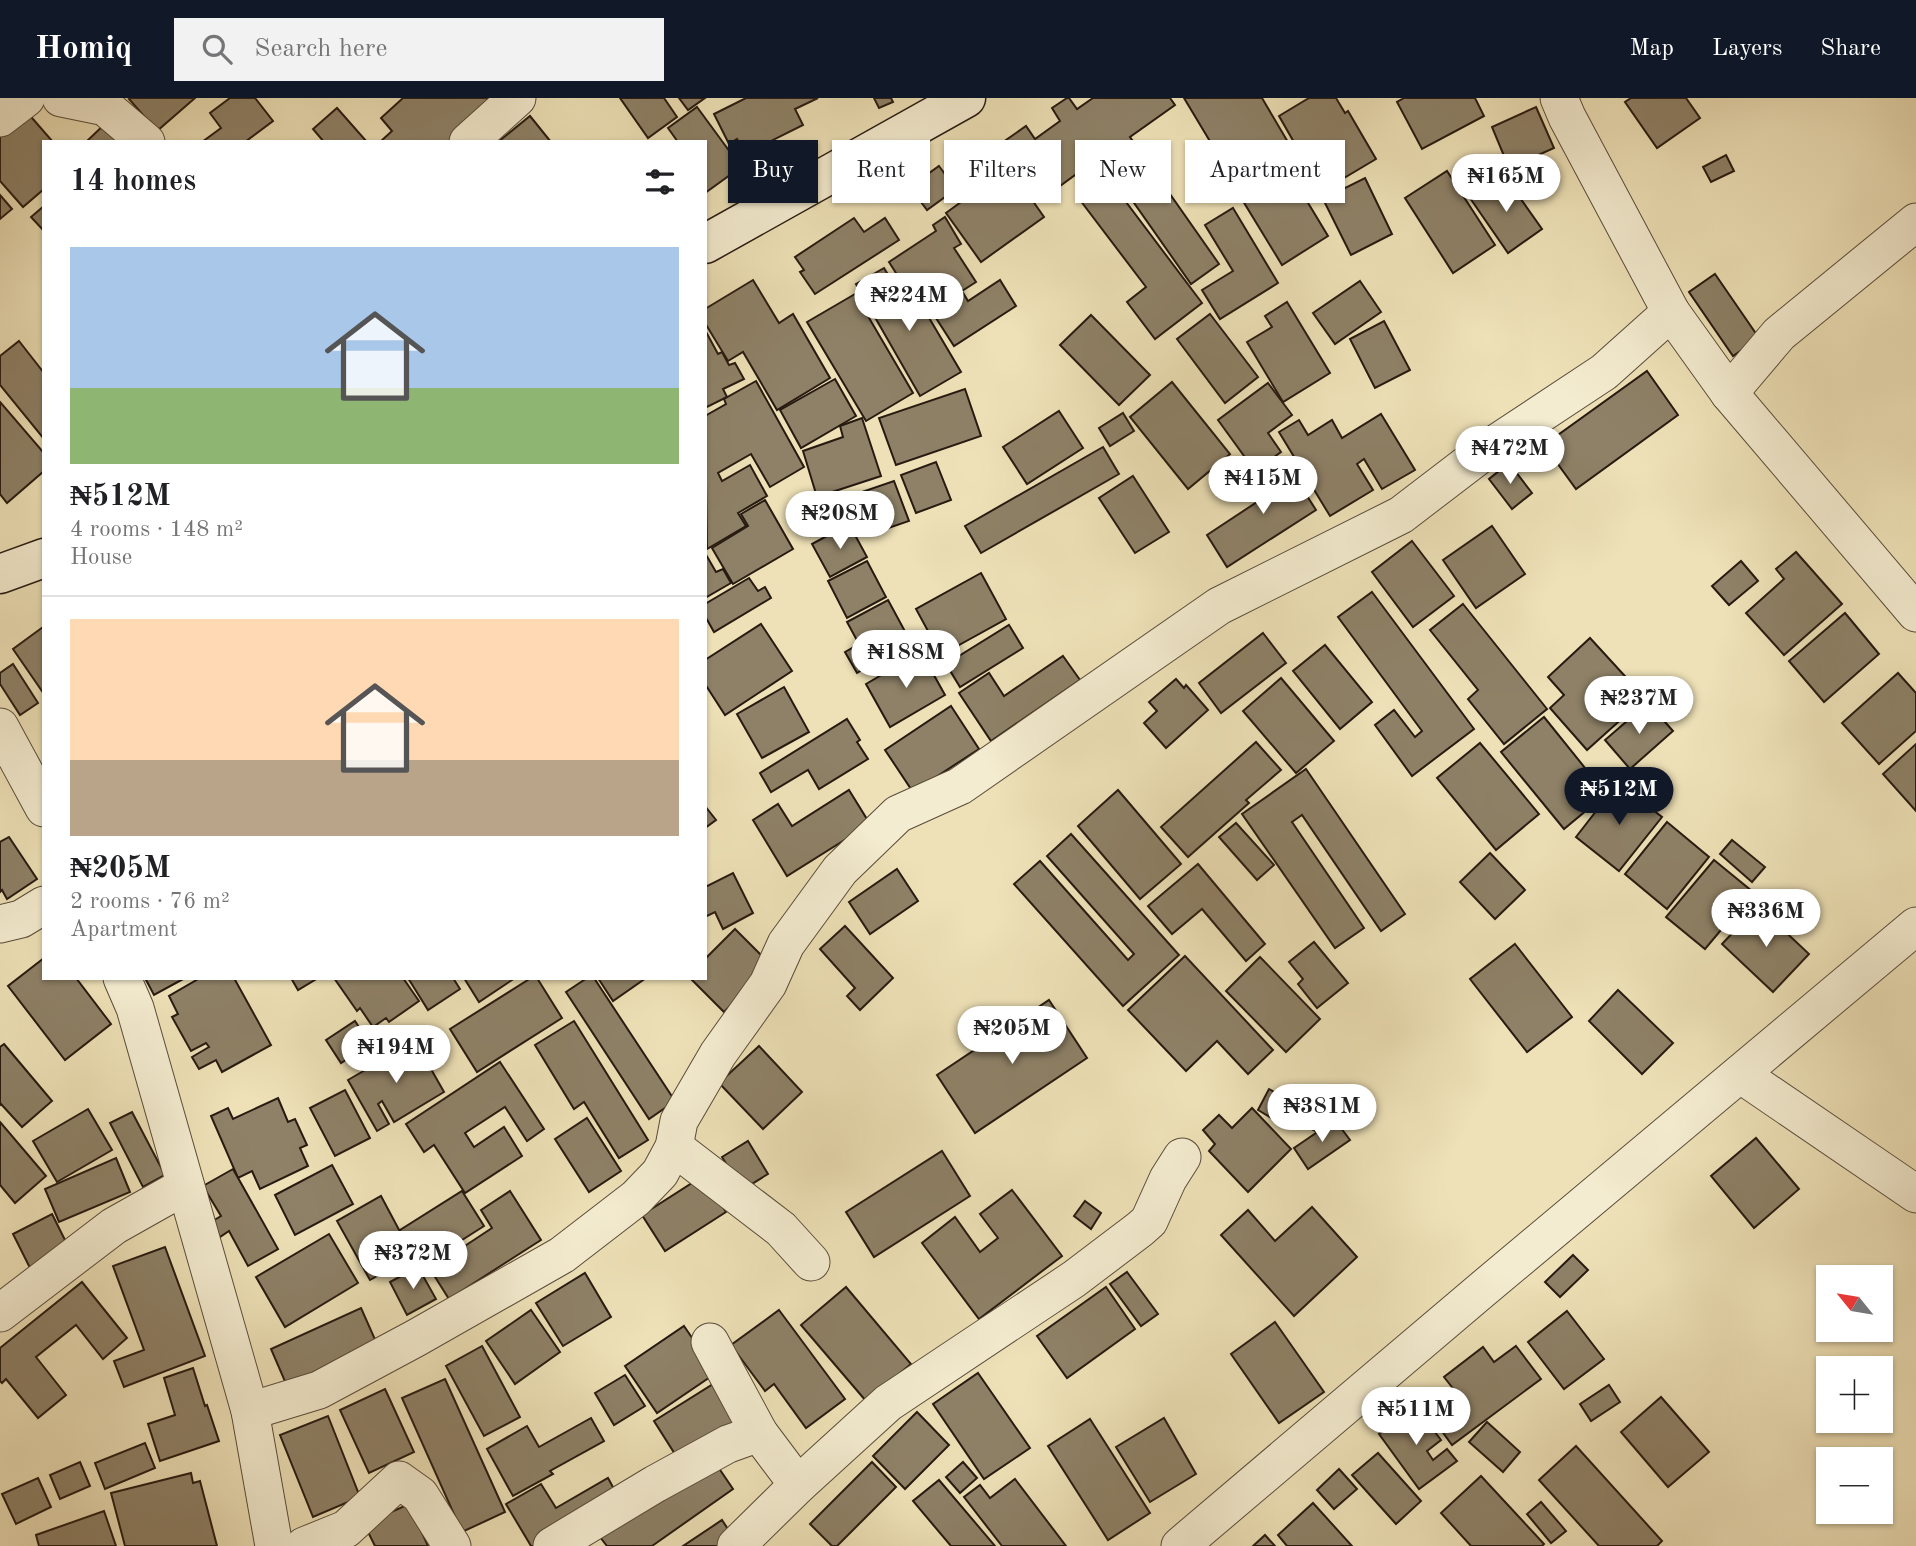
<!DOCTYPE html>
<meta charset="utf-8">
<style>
:root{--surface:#fff;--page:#f2f2f2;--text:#202124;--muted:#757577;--line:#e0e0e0;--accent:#111827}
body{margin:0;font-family:"Old Standard TT",serif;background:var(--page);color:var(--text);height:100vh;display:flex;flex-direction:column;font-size:26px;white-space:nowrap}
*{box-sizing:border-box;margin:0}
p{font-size:23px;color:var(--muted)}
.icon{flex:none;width:38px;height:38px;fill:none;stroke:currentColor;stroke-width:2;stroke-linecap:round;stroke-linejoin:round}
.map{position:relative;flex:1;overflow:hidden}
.panel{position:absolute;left:42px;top:42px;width:665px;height:840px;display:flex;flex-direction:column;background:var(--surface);border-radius:0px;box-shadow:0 2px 5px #0004}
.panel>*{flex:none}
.hud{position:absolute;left:728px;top:42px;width:665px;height:63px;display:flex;gap:14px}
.needle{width:46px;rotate:300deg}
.controls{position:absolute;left:1816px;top:1167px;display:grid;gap:14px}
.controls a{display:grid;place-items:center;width:77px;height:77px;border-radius:0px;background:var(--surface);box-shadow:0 2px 5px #0004;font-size:35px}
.price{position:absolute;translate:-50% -60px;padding:0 16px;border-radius:24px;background:#fff;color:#222;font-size:23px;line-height:46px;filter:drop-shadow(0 2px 4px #0008)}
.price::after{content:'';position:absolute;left:50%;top:42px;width:21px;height:16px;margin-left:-10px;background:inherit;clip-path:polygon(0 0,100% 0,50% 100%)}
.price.current{background:var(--accent);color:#fff}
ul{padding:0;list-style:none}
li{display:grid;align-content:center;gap:14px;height:371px;padding:0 28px}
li+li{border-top:2px solid var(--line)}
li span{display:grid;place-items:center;height:217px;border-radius:0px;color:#555}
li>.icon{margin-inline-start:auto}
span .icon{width:126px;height:126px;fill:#fffc;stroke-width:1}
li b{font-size:30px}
h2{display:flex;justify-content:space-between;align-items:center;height:84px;padding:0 28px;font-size:30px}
.pill{padding:0 24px;border-radius:0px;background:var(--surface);box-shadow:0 2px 5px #0004;font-size:24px;line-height:63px}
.pill.current{background:var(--accent);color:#fff}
header{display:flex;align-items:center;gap:42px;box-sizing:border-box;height:98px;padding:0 35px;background:var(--accent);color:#fff}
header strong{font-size:33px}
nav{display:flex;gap:38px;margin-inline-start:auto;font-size:24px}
.search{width:490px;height:63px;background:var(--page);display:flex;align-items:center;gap:18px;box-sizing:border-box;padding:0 24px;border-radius:0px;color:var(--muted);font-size:26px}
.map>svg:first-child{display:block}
.building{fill:#8e8167;stroke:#271a10;stroke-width:2}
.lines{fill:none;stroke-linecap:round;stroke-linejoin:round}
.street-casing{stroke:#594c3a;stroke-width:39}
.secondary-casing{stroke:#271a10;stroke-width:41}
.street{stroke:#f4ecd0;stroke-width:37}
.secondary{stroke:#f4ecd0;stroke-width:38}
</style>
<header>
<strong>Homiq</strong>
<div class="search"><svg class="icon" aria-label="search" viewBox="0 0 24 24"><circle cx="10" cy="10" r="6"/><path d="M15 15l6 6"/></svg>Search here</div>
<nav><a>Map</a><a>Layers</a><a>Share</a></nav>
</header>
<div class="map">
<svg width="1916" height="1448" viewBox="0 0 1916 1448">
<rect width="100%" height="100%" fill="#eee1b7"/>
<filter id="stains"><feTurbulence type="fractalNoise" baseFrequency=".00286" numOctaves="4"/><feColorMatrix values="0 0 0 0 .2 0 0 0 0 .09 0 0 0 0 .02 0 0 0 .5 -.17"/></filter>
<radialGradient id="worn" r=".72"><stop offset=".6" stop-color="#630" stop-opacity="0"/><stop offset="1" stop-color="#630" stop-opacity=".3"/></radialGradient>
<g class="building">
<path d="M131,0H195L157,33L129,1Z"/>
<path d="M230,0H255L273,23L245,44H202L221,30L210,15Z"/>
<path d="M403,0H501L451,44H380L392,33L381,20Z"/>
<path d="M620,0H664L677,19L648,40Z"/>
<path d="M679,0H705L688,12Z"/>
<path d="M746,0H818L795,11L803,27L745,56L737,41L729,46L714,16Z"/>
<path d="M874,0H891L893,4L879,10Z"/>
<path d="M1067,0H1069L1077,11L1093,0H1170L1175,7L1130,39L1219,166L1191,186L1101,58L1045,99L1006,42L1026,28L1035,41L1060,23L1052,10Z"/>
<path d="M1184,0H1262L1292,51L1235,85Z"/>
<path d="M1309,0H1336L1345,15L1348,13L1376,61L1322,93L1279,18Z"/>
<path d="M1404,0H1475L1484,18L1422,51L1397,4Z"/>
<path d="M1631,0H1686L1700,20L1657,50L1625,4Z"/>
<path d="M697,9L741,69L705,95V44H678L668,30Z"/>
<path d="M1536,9L1554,50L1509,70L1492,29Z"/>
<path d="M337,10L367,44H324L313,31Z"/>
<path d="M26,13L53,44H44V91L23,109L0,83V35Z"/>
<path d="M530,18L551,44H498Z"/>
<path d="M108,23L128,44H86Z"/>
<path d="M1726,57L1734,73L1711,84L1703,69Z"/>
<path d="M939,68L956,91L927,112L910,89Z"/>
<path d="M1009,69L1044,119L981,164L946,115Z"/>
<path d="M1447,73L1495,147L1453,175L1405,100Z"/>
<path d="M1290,75L1328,138L1282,167L1243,103Z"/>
<path d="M1504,77L1542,131L1508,155L1470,100Z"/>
<path d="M1108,80L1202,205L1155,241L1127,204L1146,189L1080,102Z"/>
<path d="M1365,80L1392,136L1351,157L1323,101Z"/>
<path d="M0,97L12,111L0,121Z"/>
<path d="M44,108V133L31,119Z"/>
<path d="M1233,110L1278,185L1220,221L1202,192L1233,173L1205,127Z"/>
<path d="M945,119L961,146L954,150L976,184L962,193L968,203L1000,182L1016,208L954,248L918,192L910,197L889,164L936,133L933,127Z"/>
<path d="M854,120L864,134L885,120L899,142L815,196L800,174L804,172L795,159Z"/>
<path d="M884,170L903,202L915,196L961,274L920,298L856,186Z"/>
<path d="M1715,176L1759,240L1733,258L1689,194Z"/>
<path d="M753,182L779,225L793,216L830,280L777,312L743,254L728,263L705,225V211Z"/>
<path d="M1360,183L1381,214L1335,246L1313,215Z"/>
<path d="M855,196L913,295L866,323L807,224Z"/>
<path d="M1287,204L1330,275L1283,304L1247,244L1272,229L1265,218Z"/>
<path d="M1210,216L1258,279L1225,305L1177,241Z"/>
<path d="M1091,217L1150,277L1119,307L1060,247Z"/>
<path d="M1384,223L1410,272L1375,290L1350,241Z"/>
<path d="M705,232L718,256L722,254L729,267L735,265L744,281L723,291L727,299L705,310Z"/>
<path d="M19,243L44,275V341L0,287V258Z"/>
<path d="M1647,273L1678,317L1576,391L1544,347Z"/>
<path d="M835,281L856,318L801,350L780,312Z"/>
<path d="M756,283L804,369L770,389L751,356L718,375L722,383L750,367L767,398L738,415L746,428L707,451L705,318L726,306L724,301Z"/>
<path d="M1172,284L1230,356L1188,391L1130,319Z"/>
<path d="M1268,285L1292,317L1268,335L1281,354L1255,373L1218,322Z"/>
<path d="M965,291L981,338L896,367L879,320Z"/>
<path d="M0,304L44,355V373L7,405L0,396Z"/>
<path d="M1059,313L1083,350L1027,386L1003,349Z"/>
<path d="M1123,315L1134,333L1110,348L1099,330Z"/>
<path d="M1381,316L1415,372L1382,391L1364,361L1357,366L1373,392L1330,418L1279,334L1299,322L1308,337L1332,322L1342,340Z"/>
<path d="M862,320L881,378L817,399L803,353L843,339L840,328Z"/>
<path d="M1103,349L1119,376L981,455L965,428Z"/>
<path d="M936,364L951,402L916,415L901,377Z"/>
<path d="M1286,365L1316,412L1227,469L1207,437L1263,400L1254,386Z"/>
<path d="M1509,365L1532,395L1512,411L1489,381Z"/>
<path d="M1133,378L1169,434L1135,455L1099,400Z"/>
<path d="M894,383L909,423L868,437L853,397Z"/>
<path d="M765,402L793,451L733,486L712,450L748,428L741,416Z"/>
<path d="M849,426L867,459L830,479L812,446Z"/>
<path d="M1492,428L1525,476L1476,510L1443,462Z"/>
<path d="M1412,443L1454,498L1413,529L1372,474Z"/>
<path d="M1796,454L1842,506L1784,557L1746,515L1784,481L1776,471Z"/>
<path d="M705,455L716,474L723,471L731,485L705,500Z"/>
<path d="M867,463L886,499L847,520L828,483Z"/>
<path d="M1741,463L1758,483L1729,507L1712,488Z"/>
<path d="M981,475L1006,521L941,557L916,511Z"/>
<path d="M749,480L758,493L765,489L771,500L714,534L705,518V506Z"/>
<path d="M1372,494L1474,631L1412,678L1375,627L1394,612L1415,639L1422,633L1338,519Z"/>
<path d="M888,502L914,550L874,572L871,567L857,575L845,554L859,546L847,524Z"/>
<path d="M1463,506L1547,611L1504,646L1468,601L1478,592L1430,532Z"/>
<path d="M1845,515L1879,556L1824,604L1789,563Z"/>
<path d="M761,526L792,573L725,617L705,586V562Z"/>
<path d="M1009,527L1023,550L960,589L946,566Z"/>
<path d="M43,529L44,530V596L13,551Z"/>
<path d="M1263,535L1286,565L1221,615L1199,585Z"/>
<path d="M1590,540L1645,600L1587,652L1550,610L1564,597L1548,579Z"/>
<path d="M1325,547L1372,604L1340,631L1293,573Z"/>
<path d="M921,554L945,597L890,629L866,586Z"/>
<path d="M1063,558L1080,582L991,643L959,595L989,575L1004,598Z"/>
<path d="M13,566L38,605L20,617L0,586V575Z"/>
<path d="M1898,575L1916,595V633L1879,666L1842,625Z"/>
<path d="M1281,580L1334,643L1296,675L1243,613Z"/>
<path d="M1176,581L1184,590L1186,587L1208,612L1166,650L1144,625L1157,613L1149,604Z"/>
<path d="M784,589L809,634L762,660L737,616Z"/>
<path d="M1648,605L1673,633L1630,671L1605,642Z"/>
<path d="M951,608L979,651L913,694L885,652Z"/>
<path d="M1544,619L1606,696L1564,731L1501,654Z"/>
<path d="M847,621L860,642L857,644L868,661L819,691L808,672L771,694L760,675Z"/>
<path d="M1256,644L1281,672L1246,702L1249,705L1188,759L1161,729Z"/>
<path d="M1480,645L1539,716L1496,752L1437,680Z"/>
<path d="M1916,646V713L1883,676Z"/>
<path d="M1306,671L1405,816L1381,833L1302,717L1292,724L1364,830L1335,850L1242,716Z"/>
<path d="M1618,685L1662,719L1619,773L1576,739Z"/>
<path d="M849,692L870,726L787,778L753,722L778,706L792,728Z"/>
<path d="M1118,692L1181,766L1140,801L1078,728Z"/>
<path d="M705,708L716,722L705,730Z"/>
<path d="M1667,724L1709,759L1667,811L1625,776Z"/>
<path d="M1236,725L1274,767L1257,782L1219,739Z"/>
<path d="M1071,736L1179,857L1123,908L1014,786L1040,763L1128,862L1134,856L1047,758Z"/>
<path d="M9,739L37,781L7,801L2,792L0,794V744Z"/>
<path d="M1732,742L1765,769L1752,784L1720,756Z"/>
<path d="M1490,755L1525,792L1495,821L1460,784Z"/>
<path d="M1714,762L1753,794L1705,851L1666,819Z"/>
<path d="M1198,766L1265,846L1246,863L1202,811L1172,836L1148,808Z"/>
<path d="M897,771L918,803L870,836L849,804Z"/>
<path d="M733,775L753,815L723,831L715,814L705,819V789Z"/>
<path d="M1758,808L1809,856L1773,894L1722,846Z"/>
<path d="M845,828L893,880L860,912L847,898L855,890L820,851Z"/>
<path d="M735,831L771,867L724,914L690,880H705V861Z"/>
<path d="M1314,844L1348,885L1317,910L1298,886L1303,881L1289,864Z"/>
<path d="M1515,846L1572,919L1527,954L1470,881Z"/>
<path d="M1185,858L1273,952L1248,976L1217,943L1186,973L1128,912Z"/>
<path d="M1260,859L1320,921L1286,954L1226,893Z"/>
<path d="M44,860V880H76L111,926L65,962L8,888Z"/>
<path d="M145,880H185L154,897Z"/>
<path d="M200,880H234L271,947L222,974L216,962L199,971L192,959L209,949L206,945L191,953L172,919L178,916L169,898Z"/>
<path d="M291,880H318L298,892Z"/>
<path d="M334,880H403L419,903L389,924L386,920L373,929L360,910L357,913Z"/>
<path d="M408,880H453L460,891L428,912Z"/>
<path d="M464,880H515L479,904Z"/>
<path d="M531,880H537L562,920L477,974L450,931Z"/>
<path d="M587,880H594L675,1003L649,1021L566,894Z"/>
<path d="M598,880H646L613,903Z"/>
<path d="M1618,892L1673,945L1642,976L1589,923Z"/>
<path d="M1049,902L1087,960L975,1035L937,977Z"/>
<path d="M355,923L370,946L341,965L326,942Z"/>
<path d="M574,923L648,1042L619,1060L584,1004L574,1011L535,947Z"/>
<path d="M415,943L444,994L394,1024L382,1003L378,1006L389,1026L377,1033L348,982Z"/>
<path d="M4,946L52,1003L22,1029L1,1006L0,1007V949Z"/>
<path d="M759,948L802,994L763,1031L719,985Z"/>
<path d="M500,964L544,1031L527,1043L505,1009L465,1035L474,1049L504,1029L522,1058L465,1095L434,1047L424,1054L406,1026Z"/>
<path d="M1269,991L1305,1011L1298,1024L1277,1013L1273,1021L1258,1012Z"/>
<path d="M345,992L370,1040L335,1058L310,1010Z"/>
<path d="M278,1000L288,1024L295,1021L307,1047L300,1050L308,1068L260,1091L252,1073L238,1080L211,1018L228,1010L233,1021Z"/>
<path d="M1252,1010L1291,1051L1248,1094L1209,1053L1215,1046L1203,1032L1219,1017L1232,1030Z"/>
<path d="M88,1011L112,1052L57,1084L33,1043Z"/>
<path d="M132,1014L165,1077L143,1089L110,1025Z"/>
<path d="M1310,1014L1322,1021L1315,1033L1303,1026Z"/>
<path d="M587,1020L621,1073L589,1094L555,1041Z"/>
<path d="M1335,1022L1350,1042L1308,1071L1294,1050Z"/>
<path d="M0,1024L46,1078L15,1105L0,1087Z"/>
<path d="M1756,1040L1799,1091L1754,1130L1711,1078Z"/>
<path d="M748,1043L768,1076L742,1092L722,1059Z"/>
<path d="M942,1053L970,1098L874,1159L846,1114Z"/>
<path d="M116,1060L130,1094L59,1124L45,1091Z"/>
<path d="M332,1067L353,1106L295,1137L275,1097Z"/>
<path d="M233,1071L278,1151L248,1168L229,1133L220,1139L211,1124L221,1118L203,1088Z"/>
<path d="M703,1078L726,1114L665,1153L642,1117Z"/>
<path d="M1012,1092L1062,1158L979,1221L922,1145L955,1119L980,1154L998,1140L980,1116Z"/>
<path d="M462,1093L484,1128L423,1167L400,1132Z"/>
<path d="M510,1093L541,1142L449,1201L430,1171L492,1130L481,1112Z"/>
<path d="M381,1098L413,1158L370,1182L337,1123Z"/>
<path d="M1085,1103L1101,1115L1091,1131L1074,1118Z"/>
<path d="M1312,1109L1357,1159L1294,1218L1221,1137L1248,1112L1275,1143Z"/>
<path d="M52,1116L69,1150L30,1170L13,1136Z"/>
<path d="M329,1136L358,1185L285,1229L256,1179Z"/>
<path d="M165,1149L205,1258L124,1289L114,1263L144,1252L113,1168Z"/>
<path d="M1573,1157L1588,1172L1560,1199L1545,1184Z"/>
<path d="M418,1169L436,1201L407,1217L390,1184Z"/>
<path d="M1127,1174L1158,1216L1141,1228L1110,1186Z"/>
<path d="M585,1175L611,1219L563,1248L536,1205Z"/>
<path d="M82,1184L127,1240L103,1261L76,1227L36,1259L66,1297L38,1320L6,1281L2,1285L0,1283V1250Z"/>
<path d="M846,1189L911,1266L866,1303L801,1227Z"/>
<path d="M1106,1189L1135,1231L1067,1280L1037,1238Z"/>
<path d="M361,1210L381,1255L290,1295L271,1251Z"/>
<path d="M531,1212L560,1254L515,1286L486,1243Z"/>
<path d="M779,1212L845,1301L806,1330L774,1286L765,1293L731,1247Z"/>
<path d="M1567,1213L1604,1261L1564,1291L1528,1244Z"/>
<path d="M1275,1224L1324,1294L1279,1325L1231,1256Z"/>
<path d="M684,1228L716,1275L657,1315L625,1268Z"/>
<path d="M482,1248L520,1319L484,1338L446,1268Z"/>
<path d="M1516,1248L1541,1281L1452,1347L1428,1314L1455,1293L1444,1279L1483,1249L1494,1264Z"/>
<path d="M193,1270L205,1308L207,1307L219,1343L160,1363L148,1326L175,1317L164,1280Z"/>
<path d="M978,1275L1030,1350L984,1381L933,1306Z"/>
<path d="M625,1277L645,1308L614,1327L595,1295Z"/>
<path d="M445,1281L505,1414L462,1434L402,1300Z"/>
<path d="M718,1283L743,1323L680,1364L654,1323Z"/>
<path d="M1609,1287L1620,1304L1591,1323L1580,1306Z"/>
<path d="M385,1291L414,1354L369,1375L340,1312Z"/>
<path d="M1661,1299L1709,1354L1668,1389L1621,1334Z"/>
<path d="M1415,1308L1441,1342L1427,1353L1433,1362L1447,1351L1457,1363L1419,1391L1379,1336Z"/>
<path d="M917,1314L949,1347L905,1391L873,1358Z"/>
<path d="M328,1318L360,1399L313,1419L280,1337Z"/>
<path d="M591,1320L604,1343L550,1373L553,1376L513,1398L487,1351L527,1328L539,1349Z"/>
<path d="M1164,1320L1196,1376L1150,1404L1116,1349Z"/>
<path d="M1090,1321L1150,1415L1108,1442L1048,1348Z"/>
<path d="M1487,1324L1520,1354L1503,1374L1469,1344Z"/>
<path d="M145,1345L155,1370L105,1391L95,1365Z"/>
<path d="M1576,1348L1662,1443L1657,1448H1599L1539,1382Z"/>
<path d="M1378,1355L1421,1403L1396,1426L1352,1377Z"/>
<path d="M712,1360L733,1391L652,1448H607L600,1439Z"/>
<path d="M80,1364L90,1388L60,1401L50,1377Z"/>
<path d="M872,1364L896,1389L837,1448H832L810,1426Z"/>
<path d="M963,1364L977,1380L960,1395L946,1379Z"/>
<path d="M1339,1371L1357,1391L1334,1411L1317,1392Z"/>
<path d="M191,1375L193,1385L200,1383L217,1448H125L111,1395Z"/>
<path d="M1481,1378L1544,1446L1542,1448H1471L1441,1415Z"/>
<path d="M38,1380L51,1409L16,1426L2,1396Z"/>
<path d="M608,1380L620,1402L542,1448H531L506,1406L541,1386L556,1410Z"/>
<path d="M1015,1381L1066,1448H1002L964,1399L980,1387L990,1400Z"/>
<path d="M939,1382L995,1448H951L913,1403Z"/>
<path d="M1541,1404L1566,1433L1551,1445L1527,1416Z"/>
<path d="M1313,1405L1352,1448H1287L1278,1437Z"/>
<path d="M409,1406L428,1448H375L364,1426Z"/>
<path d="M104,1413L116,1448H39L36,1437Z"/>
<path d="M722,1422L735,1442L727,1448H683Z"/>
<path d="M1265,1437L1275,1448H1253Z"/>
</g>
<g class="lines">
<defs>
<g id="street">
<path d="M61,0L105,9L146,44"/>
<path d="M1559,0L1567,19L1671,214L1729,295L1916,515"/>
<path d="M0,20L26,0"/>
<path d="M468,44L517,0"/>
<path d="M1729,295L1779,236L1916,124"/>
<path d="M0,629L44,710"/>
<path d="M0,826L21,821L44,807"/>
<path d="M122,880L135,910L250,1313L274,1448"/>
<path d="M1740,976L1916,1096"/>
<path d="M674,1049L781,1131L811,1164"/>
<path d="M0,1215L114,1128L185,1088"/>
<path d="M710,1244L759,1335L798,1387"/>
<path d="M250,1313L319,1292L416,1240L562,1157L636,1100L660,1075L674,1049L679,1023L718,956L768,886L786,846L840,772L898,716L960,688L1219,508L1401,417L1486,352L1604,274L1671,214"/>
<path d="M304,1448L346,1431L399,1382L420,1397L452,1448"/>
<path d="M552,1448L655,1386L728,1346L759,1335"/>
<path d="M736,1448L798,1387L888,1305L1074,1181L1140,1131L1149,1123L1168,1081L1182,1059"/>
<path d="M1180,1448L1477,1196L1916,828"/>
</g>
<g id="secondary">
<path d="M705,146L966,0"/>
<path d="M0,476L44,460"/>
</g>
</defs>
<use href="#street" class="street-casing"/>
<use href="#secondary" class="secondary-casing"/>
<use href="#street" class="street"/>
<use href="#secondary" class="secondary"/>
</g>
<rect width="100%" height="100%" filter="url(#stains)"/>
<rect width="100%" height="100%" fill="url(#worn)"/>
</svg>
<div class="controls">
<a><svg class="needle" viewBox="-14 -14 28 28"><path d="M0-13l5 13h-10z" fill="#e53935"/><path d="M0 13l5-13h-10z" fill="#757577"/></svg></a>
<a>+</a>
<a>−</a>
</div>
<b class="price" style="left:1506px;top:116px">₦165M</b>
<b class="price" style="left:909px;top:235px">₦224M</b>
<b class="price" style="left:1510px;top:388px">₦472M</b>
<b class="price" style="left:1263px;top:418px">₦415M</b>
<b class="price" style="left:840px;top:453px">₦208M</b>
<b class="price" style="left:906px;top:592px">₦188M</b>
<b class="price" style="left:1639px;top:638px">₦237M</b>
<b class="price current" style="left:1619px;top:729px">₦512M</b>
<b class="price" style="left:1766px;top:851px">₦336M</b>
<b class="price" style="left:1012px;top:968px">₦205M</b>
<b class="price" style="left:396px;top:987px">₦194M</b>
<b class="price" style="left:1322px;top:1046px">₦381M</b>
<b class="price" style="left:413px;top:1193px">₦372M</b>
<b class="price" style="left:1416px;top:1349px">₦511M</b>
<div class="hud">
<a class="pill current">Buy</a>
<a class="pill">Rent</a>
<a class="pill">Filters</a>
<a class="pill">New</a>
<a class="pill">Apartment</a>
</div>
<section class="panel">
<h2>14 homes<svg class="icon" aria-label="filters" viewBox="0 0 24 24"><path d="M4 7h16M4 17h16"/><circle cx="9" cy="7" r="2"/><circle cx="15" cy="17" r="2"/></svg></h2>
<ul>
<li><span style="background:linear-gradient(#a9c7e8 65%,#8fb573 0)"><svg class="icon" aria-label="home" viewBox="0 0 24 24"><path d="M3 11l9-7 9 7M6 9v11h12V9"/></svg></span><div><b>₦512M</b><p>4 rooms · 148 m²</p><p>House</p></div></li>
<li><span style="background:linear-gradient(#ffd9b3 65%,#b9a48a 0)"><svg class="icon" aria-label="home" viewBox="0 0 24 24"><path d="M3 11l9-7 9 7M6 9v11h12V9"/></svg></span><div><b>₦205M</b><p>2 rooms · 76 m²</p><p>Apartment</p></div></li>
</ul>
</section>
</div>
